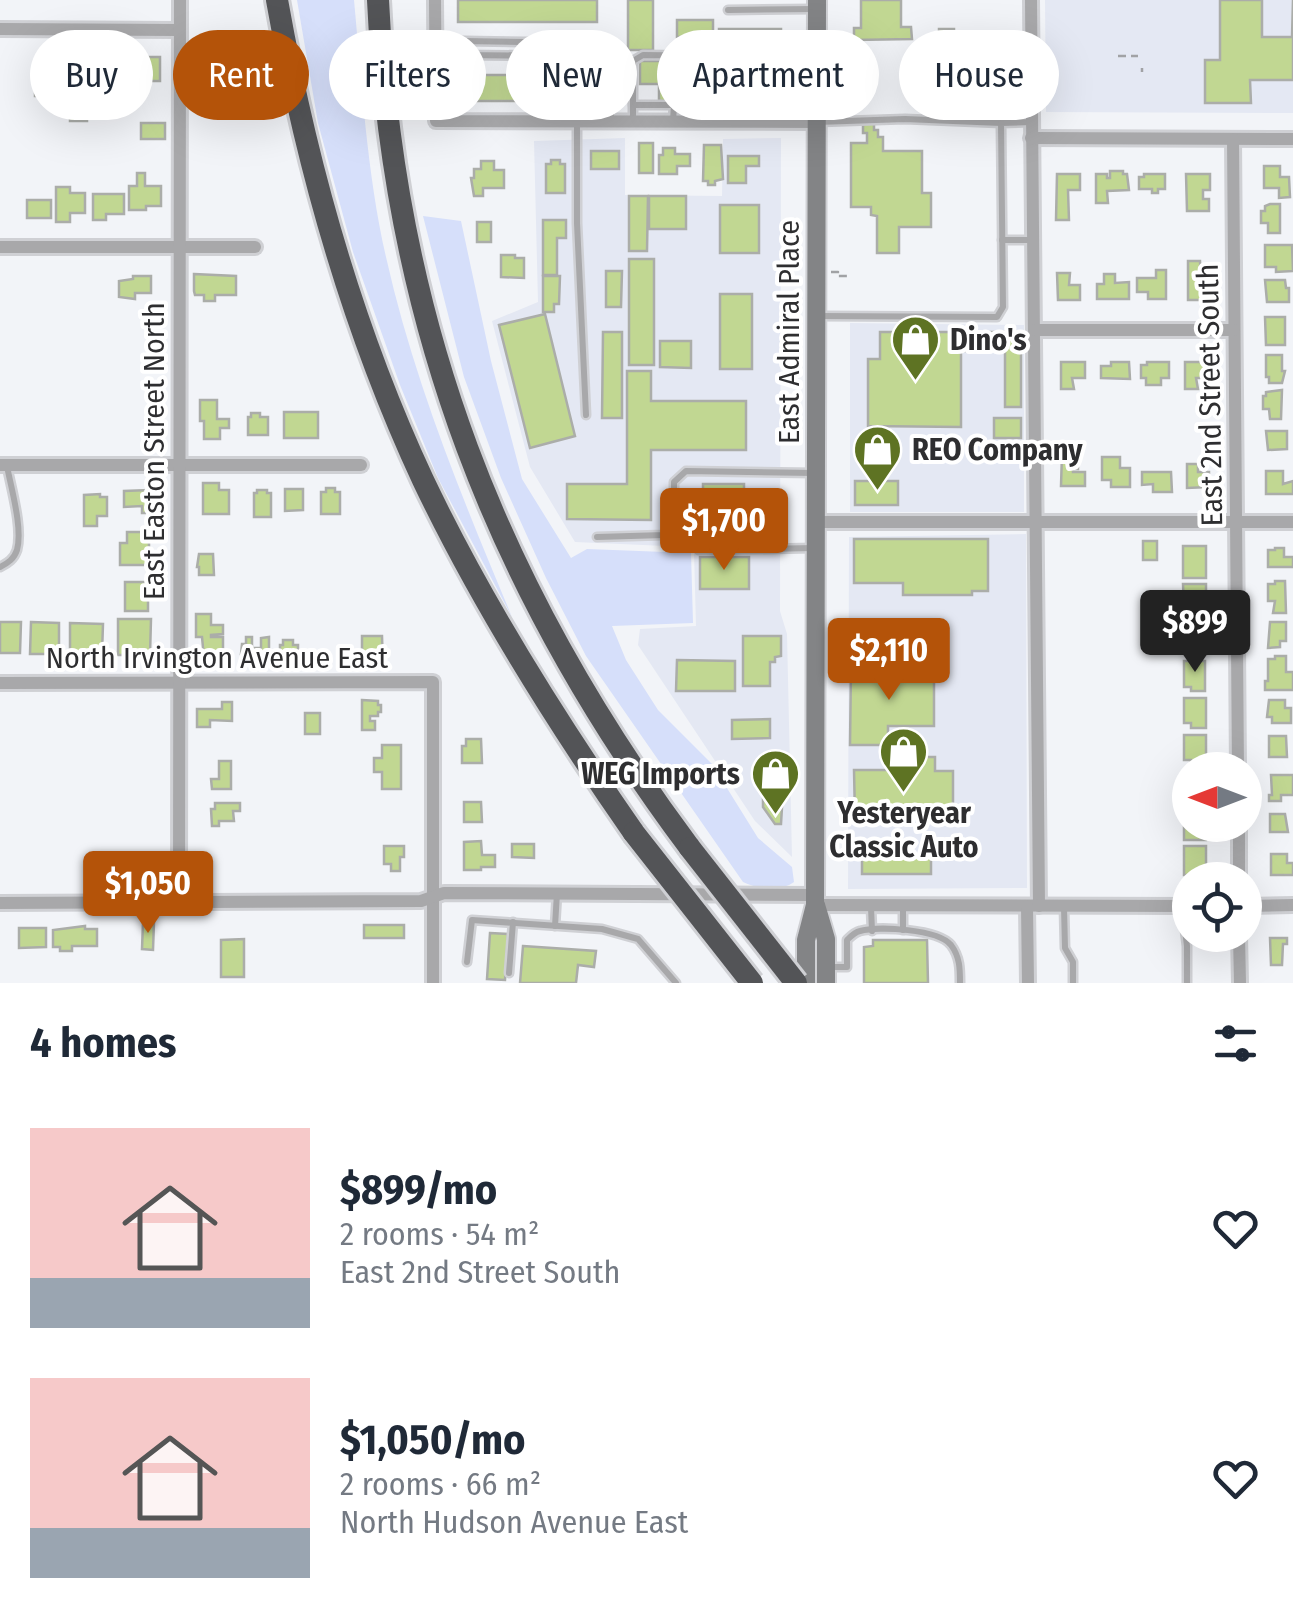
<!DOCTYPE html>
<meta charset="utf-8">
<style>
:root{--surface:#fff;--page:#f6f6f7;--text:#1f2937;--muted:#747a83;--accent:#b45309}
body{margin:0;font-family:"Fira Sans Condensed",sans-serif;background:var(--page);color:var(--text);height:100vh;display:flex;flex-direction:column;font-size:38px;white-space:nowrap}
*{box-sizing:border-box;margin:0}
p{font-size:32px;color:var(--muted)}
.icon{flex:none;width:55px;height:55px;fill:none;stroke:currentColor;stroke-width:2;stroke-linecap:round;stroke-linejoin:round}
.map{position:relative;height:983px;overflow:hidden}
.sheet{display:flex;flex-direction:column;background:var(--surface);flex:1}
.sheet>*{flex:none}
.top-card{position:absolute;left:30px;top:30px;width:1235px;height:90px;display:flex;gap:20px}
.needle{width:65px;rotate:270deg}
.buttons{position:absolute;left:1172px;top:752px;display:grid;gap:20px}
.buttons a{display:grid;place-items:center;width:90px;height:90px;border-radius:50%;background:var(--surface);box-shadow:0 10px 40px #0002;font-size:50px}
.price{position:absolute;translate:-50% -85px;padding:0 22px;border-radius:10px;background:var(--accent);color:#fff;font-size:32px;line-height:65px;filter:drop-shadow(0 2px 5px #0008)}
.price::after{content:'';position:absolute;left:50%;top:60px;width:30px;height:22px;margin-left:-15px;background:inherit;clip-path:polygon(0 0,100% 0,50% 100%)}
.price.on{background:#222;color:#fff}
ul{padding:0;list-style:none}
li{display:flex;align-items:center;gap:30px;height:250px;padding:0 30px}
li span{display:grid;place-items:center;flex:none;width:280px;height:200px;border-radius:0px;color:#555}
li>.icon{margin-inline-start:auto}
span .icon{width:120px;height:120px;fill:#fffc;stroke-width:1}
li b{font-size:42px}
h2{display:flex;justify-content:space-between;align-items:center;height:120px;padding:0 30px;font-size:42px}
.chip{padding:0 35px;border-radius:45px;background:var(--surface);box-shadow:0 10px 40px #0002;font-size:35px;line-height:90px}
.chip.on{background:var(--accent);color:#fff}
.map>svg:first-child{display:block}
.built{fill:#e4e8f3}
.green{fill:#d6dffa}
.building{fill:#c1d792;stroke:#abada9;stroke-width:2.5}
.lines{fill:none;stroke-linecap:round;stroke-linejoin:round}
.lane-casing{stroke:#cfd0d4;stroke-width:11}
.street-casing{stroke:#cfd0d4;stroke-width:18}
.secondary-casing{stroke:#cfd0d4;stroke-width:22}
.highway-casing{stroke:#cfd0d4;stroke-width:28}
.path{stroke:#a1a2a5;stroke-width:2.5;stroke-dasharray:8 5;stroke-linecap:butt}
.lane{stroke:#a8a8aa;stroke-width:6}
.street{stroke:#a8a8aa;stroke-width:12}
.secondary{stroke:#838486;stroke-width:18}
.highway{stroke:#535457;stroke-width:22}
.highway-bridge-casing{stroke:#cfd0d4;stroke-width:28;stroke-linecap:butt}
.highway-bridge{stroke:#535457;stroke-width:22}
.labels{text-anchor:middle;dominant-baseline:central;stroke-width:8;stroke-linejoin:round;paint-order:stroke}
.street-label{font-size:30px;fill:#2e2e30;stroke:#fff}
.poi-label{font-size:30px;font-weight:bold;fill:#2e2e30;stroke:#fff;text-anchor:start}
</style>
<div class="map">
<svg width="1293" height="983" viewBox="0 0 1293 983">
<rect width="100%" height="100%" fill="#f2f4f8"/>
<g class="built">
<path d="M1045,0H1293V113L1046,112Z"/>
<path d="M625,138V195L722,196L723,139L781,138L780,611L787,634L792,857L755,821L638,645L640,629L696,626L694,551L688,547L575,542L530,467L492,321L538,302L534,141Z"/>
<path d="M850,323L1024,325V512H850Z"/>
<path d="M1026,534L1027,888L848,889L849,537Z"/>
</g>
<g class="green">
<path d="M297,0H354C362,86 367,173 386,257C414,382 463,500 512,617L438,478L400,385L353,252L318,123Z"/>
<path d="M423,216L461,221L491,361L522,479L571,558L587,549L691,553L693,623L612,626L626,660L658,710L712,764L758,838L792,867L794,882C781,892 757,889 743,882L586,656L546,578L501,478L464,377Z"/>
</g>
<g class="building">
<rect x="458" y="0" width="139" height="22"/>
<rect x="628" y="0" width="25" height="50"/>
<path d="M861,0H901V27H911L912,39L854,40V28H861Z"/>
<path d="M1220,0H1262V37H1292L1293,0V80H1250L1251,103H1205V60H1220Z"/>
<rect x="677" y="20" width="36" height="17"/>
<rect x="719" y="29" width="62" height="22"/>
<rect x="939" y="29" width="15" height="32"/>
<path d="M86,54H97V58H104V82H87Z"/>
<rect x="134" y="57" width="26" height="24"/>
<path d="M961,60H991V73H1018V114H947V73H961Z"/>
<path d="M640,61H683V74H700V93H683V101H659V84H640Z"/>
<rect x="35" y="69" width="18" height="27"/>
<rect x="459" y="75" width="138" height="26"/>
<rect x="70" y="86" width="17" height="35"/>
<rect x="141" y="123" width="24" height="16"/>
<path d="M863,123H874V130H878V137H883V151H922V193H931V227H899V253H877V216L871,215V207H851V143H867V133H863Z"/>
<rect x="639" y="143" width="14" height="30"/>
<path d="M704,145H721L723,179L715,181V185H708V181H703Z"/>
<path d="M663,148H675V154H690V166H677V174H659V155H663Z"/>
<rect x="591" y="151" width="28" height="18"/>
<path d="M728,156H759V166H746V183H728Z"/>
<path d="M551,160H560V164H565V193H546V164H551Z"/>
<path d="M481,161H494V170H504V188H483V196H474L471,178H474V169H481Z"/>
<path d="M1264,166H1280V177H1289L1290,197L1279,198V188H1264Z"/>
<path d="M1110,171H1123V174H1127L1129,190L1107,191L1108,203H1096V174H1107V178H1110Z"/>
<path d="M137,173H145V186H161V206H146V210H129V186H137Z"/>
<path d="M1057,174H1080V190H1068L1069,220H1056Z"/>
<path d="M1144,174H1165V189H1158V193H1152V189H1139V177H1144Z"/>
<path d="M1186,174H1210V190H1203V199H1209V211H1187Z"/>
<path d="M56,187H70V193H85V213H70V222H56Z"/>
<path d="M93,194H124V214H106V220H93Z"/>
<path d="M629,196H648L647,251H629Z"/>
<rect x="649" y="196" width="37" height="33"/>
<rect x="27" y="200" width="24" height="18"/>
<path d="M1270,204H1280V233H1268V223H1261V211H1265V206Z"/>
<rect x="720" y="205" width="39" height="48"/>
<path d="M543,220H566V238H557V275H543Z"/>
<rect x="477" y="222" width="14" height="20"/>
<path d="M1265,245H1292L1293,271L1276,272V267H1265Z"/>
<path d="M501,255H515V258H524V278L501,277Z"/>
<rect x="629" y="259" width="25" height="106"/>
<path d="M1188,261H1200L1201,285H1211V300H1188Z"/>
<path d="M1156,270H1166V299H1148V292H1137V278H1156Z"/>
<path d="M606,271H622L621,307H606Z"/>
<path d="M1057,273H1070L1069,285H1080V300H1058Z"/>
<path d="M194,274L236,276V295H215V301H204V295H195L194,291Z"/>
<path d="M1104,274H1115V283L1129,282V299H1097V284H1104Z"/>
<path d="M133,276H151V293H135V299L119,297V281L133,279Z"/>
<path d="M543,276H560L559,304H554V312H543Z"/>
<path d="M1265,280H1285L1286,288H1289V302H1267Z"/>
<rect x="720" y="294" width="32" height="75"/>
<path d="M545,314L575,436L530,448L499,325Z"/>
<path d="M1265,317H1285V345H1266Z"/>
<path d="M603,332H622V418H602Z"/>
<path d="M880,332H1021V407H1005V351H961V427L868,426V359H880Z"/>
<path d="M660,341H691V368L660,367Z"/>
<path d="M1266,355H1282V371H1285L1282,383H1269V377H1266Z"/>
<path d="M1061,362H1085V378H1072L1074,389H1061Z"/>
<path d="M1111,362H1129L1130,379L1101,378V366H1111Z"/>
<path d="M1147,362H1169V378H1161V385H1146V378H1141V365H1147Z"/>
<path d="M1185,362H1209V378H1196L1198,389H1185Z"/>
<path d="M627,371H651V401H746V450H651V520L567,519V484H627Z"/>
<path d="M1282,390L1281,419H1270L1269,409H1263V396H1266V392Z"/>
<path d="M200,400H217V419H229V428H220V439H204V421H200Z"/>
<rect x="284" y="412" width="34" height="26"/>
<path d="M251,413H260V417H268V435H248V417H251Z"/>
<rect x="994" y="418" width="27" height="20"/>
<path d="M1266,431H1287V449L1268,450Z"/>
<path d="M1062,453H1078V469H1073V472H1085V486H1061Z"/>
<path d="M1102,457H1120V468H1130V487H1111V480H1102Z"/>
<path d="M1187,464H1198V472H1209V487L1187,488Z"/>
<path d="M1266,471H1283V484L1293,481V494H1266Z"/>
<path d="M1142,472H1171L1172,492H1153V484L1142,485Z"/>
<rect x="855" y="481" width="43" height="24"/>
<path d="M203,483H219V490H229V514H203Z"/>
<rect x="703" y="484" width="41" height="60"/>
<path d="M326,488H335V492H340V514H321V492H326Z"/>
<path d="M285,489H303V510L285,511Z"/>
<path d="M149,490V513H142V506L124,507V491Z"/>
<path d="M257,490H267V493H271V517H254V493H257Z"/>
<path d="M100,494V497H107V516H97V526H84V495Z"/>
<path d="M127,532H145V540H149V565H120V543H127Z"/>
<path d="M854,539H988V591H972V595H903V583H854Z"/>
<rect x="1143" y="541" width="14" height="19"/>
<rect x="1183" y="546" width="23" height="32"/>
<path d="M1275,548H1284V557H1293V567H1268V550H1275Z"/>
<path d="M199,554H213L214,575H199V567H197Z"/>
<rect x="700" y="557" width="49" height="32"/>
<path d="M1275,581H1285L1286,613H1273L1275,601H1268V584H1275Z"/>
<rect x="125" y="582" width="23" height="29"/>
<path d="M1183,584H1206V614H1191V610H1184Z"/>
<path d="M196,614H211V625H223V634L211,635V637H223V658H204L202,637H196Z"/>
<path d="M118,619H151L150,655H118Z"/>
<path d="M0,622H21L20,653H0Z"/>
<path d="M31,622L59,623V654H30Z"/>
<path d="M1206,622V654H1191V649H1184V645H1172V635H1183V623Z"/>
<path d="M1270,622H1286V641H1280V647L1268,648Z"/>
<path d="M70,623L103,624L102,654H70Z"/>
<path d="M362,636H382L383,666H362Z"/>
<path d="M743,636H781V656L775,657V662H770V686H743Z"/>
<path d="M246,637H252V648H261V638L269,637V657H261V654H241L242,644H246Z"/>
<path d="M283,640H293V645H298V666L280,667V645H283Z"/>
<path d="M1275,656H1286V672H1293V690H1265V681H1268V659H1275Z"/>
<path d="M677,660L735,661V691H676Z"/>
<path d="M1184,661H1205V691H1191V687H1184Z"/>
<path d="M851,669H934V726H888V745H850Z"/>
<path d="M1184,698H1206V728H1191V723H1184Z"/>
<path d="M362,700L378,701V705H381V712H378V716H370V721H375V730H362Z"/>
<path d="M1269,700H1285V708H1291V723H1272V717H1267Z"/>
<path d="M222,702H232V721L210,720V727H197V709H222Z"/>
<rect x="305" y="713" width="15" height="21"/>
<path d="M770,719V738L732,739V720Z"/>
<path d="M1184,735H1206V765H1191V760H1184Z"/>
<path d="M1269,736H1286L1287,757H1269Z"/>
<path d="M466,739H481L482,763H462V746H466Z"/>
<path d="M382,745H401V789H382V772H374V758H382Z"/>
<path d="M897,757H935V771H953V817L855,818L854,770H898Z"/>
<path d="M219,761H231V789H212L211,779H219Z"/>
<path d="M1271,775H1293V795H1281V801H1269V795H1272Z"/>
<path d="M763,796H775V807H782L781,824H775L763,807Z"/>
<path d="M464,802H481L482,822H464Z"/>
<path d="M215,803H240V811H233L234,821H219V826H212L211,809H215Z"/>
<path d="M1184,810H1190V825H1206V840H1184Z"/>
<path d="M1270,814H1285L1288,832H1270Z"/>
<path d="M481,841L482,855H495V867H481V870H464V842Z"/>
<path d="M512,844H534V858L512,857Z"/>
<path d="M384,846H404V857H400V871H391V864H384Z"/>
<rect x="1184" y="846" width="22" height="29"/>
<path d="M1271,854H1287V863H1293V875H1271Z"/>
<path d="M931,856V874H862V857Z"/>
<path d="M143,922H154L153,950L142,949Z"/>
<rect x="364" y="925" width="40" height="13"/>
<path d="M85,926V929H97V946H72V951H60V947H53V930Z"/>
<path d="M19,928H46V947L19,948Z"/>
<path d="M490,933L508,934L505,980L487,979Z"/>
<path d="M1270,938H1287V944H1283L1282,965H1271Z"/>
<path d="M244,939V977H221V940Z"/>
<path d="M873,940H927L928,983H864V947L873,946Z"/>
<path d="M523,946L596,951L594,967L578,965L576,983H520Z"/>
</g>
<g class="lines">
<defs>
<g id="lane">
<path d="M728,10L816,9"/>
<path d="M435,48H453L463,41L585,43L593,49L607,50L610,60L611,121"/>
<path d="M453,48L463,55L585,56L593,49"/>
<path d="M749,57V121"/>
<path d="M720,86L814,87"/>
<path d="M633,105H674L673,121"/>
<path d="M633,121V61L643,55L814,57"/>
<path d="M577,122V223L586,415"/>
<path d="M817,122L905,119L1001,123"/>
<path d="M1002,240H1031"/>
<path d="M818,316L997,317L1003,307L1001,123L1031,122"/>
<path d="M597,537L664,535L674,526V482L686,471L814,473"/>
<path d="M699,550L814,548"/>
<path d="M0,567C8,563 14,559 17,550C23,528 11,488 7,466"/>
<path d="M903,906V930"/>
<path d="M1182,906L1187,946V983"/>
<path d="M871,907L872,931"/>
<path d="M1064,907L1065,948L1073,962V983"/>
<path d="M555,926L557,893"/>
<path d="M467,962L472,920L602,929L638,939L676,983"/>
<path d="M828,967H847V940C851,936 855,932 860,931C879,926 938,929 951,945C960,957 960,969 960,983"/>
<path d="M509,973L513,922"/>
</g>
<g id="street">
<path d="M435,0L436,121L817,122"/>
<path d="M1031,0L1039,906"/>
<path d="M0,29L179,30"/>
<path d="M1031,138L1293,139"/>
<path d="M1233,139L1238,770"/>
<path d="M0,247H255"/>
<path d="M1035,330H1234"/>
<path d="M0,465H361"/>
<path d="M816,522H1293"/>
<path d="M0,683L433,682V983"/>
<path d="M1239,825V880"/>
<path d="M179,902L180,0"/>
<path d="M0,903L421,901L444,893L815,895"/>
<path d="M815,905L1190,906"/>
<path d="M1027,906L1028,983"/>
<path d="M1245,906L1293,905"/>
<path d="M1239,935L1240,983"/>
</g>
<g id="secondary">
<path d="M816,905L826,939V983"/>
<path d="M806,983V940L815,905L817,0"/>
</g>
<g id="highway">
<path d="M277,0C306,163 353,330 423,480C482,604 556,721 634,833"/>
<path d="M378,0C393,322 497,590 690,848"/>
</g>
</defs>
<use href="#lane" class="lane-casing"/>
<use href="#street" class="street-casing"/>
<use href="#secondary" class="secondary-casing"/>
<use href="#highway" class="highway-casing"/>
<g class="path">
<path d="M1118,56H1138"/>
<path d="M1142,68V72"/>
<path d="M831,272H838L837,276H850"/>
</g>
<use href="#lane" class="lane"/>
<use href="#street" class="street"/>
<use href="#secondary" class="secondary"/>
<use href="#highway" class="highway"/>
<defs>
<g id="highway-bridge">
<path d="M634,833L752,983"/>
<path d="M690,848L796,983"/>
</g>
</defs>
<use href="#highway-bridge" class="highway-bridge-casing"/>
<use href="#highway-bridge" class="highway-bridge"/>
</g>
<defs>
<symbol id="shop-pin" viewBox="-11 -11 22 30"><path d="M0 17L-7.5 6A9.5 9.5 0 1 1 7.5 6Z" fill="#5e7323" stroke="#fff"/><path d="M-5-2.5h2.3a2.7 3.5 0 0 1 5.4 0H5L5.5 6h-11ZM-1.5-2.5h3a1.5 2.3 0 0 0-3 0Z" fill="#fff"/></symbol>
</defs>
<g fill-rule="evenodd">
<use href="#shop-pin" x="888" y="312" width="55" height="75"/>
<use href="#shop-pin" x="850" y="422" width="55" height="75"/>
<use href="#shop-pin" x="876" y="724" width="55" height="75"/>
<use href="#shop-pin" x="748" y="746" width="55" height="75"/>
</g>
<g class="labels">
<g class="street-label">
<text transform="translate(789 332) rotate(-90)">East Admiral Place</text>
<text transform="translate(1210 395) rotate(-91)">East 2nd Street South</text>
<text transform="translate(154 451) rotate(-90)">East Easton Street North</text>
<text x="217" y="658">North Irvington Avenue East</text>
</g>
<g class="poi-label">
<text x="950" y="340">Dino's</text>
<text x="912" y="450">REO Company</text>
<text x="740" y="774" text-anchor="end">WEG Imports</text>
<text x="904" y="813" text-anchor="middle">Yesteryear<tspan x="904" dy="34">Classic Auto</tspan></text>
</g>
</g>
</svg>
<div class="buttons">
<a><svg class="needle" viewBox="-14 -14 28 28"><path d="M0-13l5 13h-10z" fill="#e53935"/><path d="M0 13l5-13h-10z" fill="#747a83"/></svg></a>
<a><svg class="icon" aria-label="locate" viewBox="0 0 24 24"><circle cx="12" cy="12" r="6"/><path d="M12 2v4M12 18v4M2 12h4M18 12h4"/></svg></a>
</div>
<b class="price" style="left:724px;top:573px">$1,700</b>
<b class="price on" style="left:1195px;top:675px">$899</b>
<b class="price" style="left:889px;top:703px">$2,110</b>
<b class="price" style="left:148px;top:936px">$1,050</b>
<div class="top-card">
<a class="chip">Buy</a>
<a class="chip on">Rent</a>
<a class="chip">Filters</a>
<a class="chip">New</a>
<a class="chip">Apartment</a>
<a class="chip">House</a>
</div>
</div>
<section class="sheet">
<h2>4 homes<svg class="icon" aria-label="filters" viewBox="0 0 24 24"><path d="M4 7h16M4 17h16"/><circle cx="9" cy="7" r="2"/><circle cx="15" cy="17" r="2"/></svg></h2>
<ul>
<li><span style="background:linear-gradient(#f6c9c9 75%,#9aa5b1 0)"><svg class="icon" aria-label="home" viewBox="0 0 24 24"><path d="M3 11l9-7 9 7M6 9v11h12V9"/></svg></span><div><b>$899/mo</b><p>2 rooms · 54 m²</p><p>East 2nd Street South</p></div><svg class="icon" aria-label="heart" viewBox="0 0 24 24"><path d="M12 20l-8-8c-3-5 5-10 8-4 3-6 11-1 8 4z"/></svg></li>
<li><span style="background:linear-gradient(#f6c9c9 75%,#9aa5b1 0)"><svg class="icon" aria-label="home" viewBox="0 0 24 24"><path d="M3 11l9-7 9 7M6 9v11h12V9"/></svg></span><div><b>$1,050/mo</b><p>2 rooms · 66 m²</p><p>North Hudson Avenue East</p></div><svg class="icon" aria-label="heart" viewBox="0 0 24 24"><path d="M12 20l-8-8c-3-5 5-10 8-4 3-6 11-1 8 4z"/></svg></li>
</ul>
</section>
